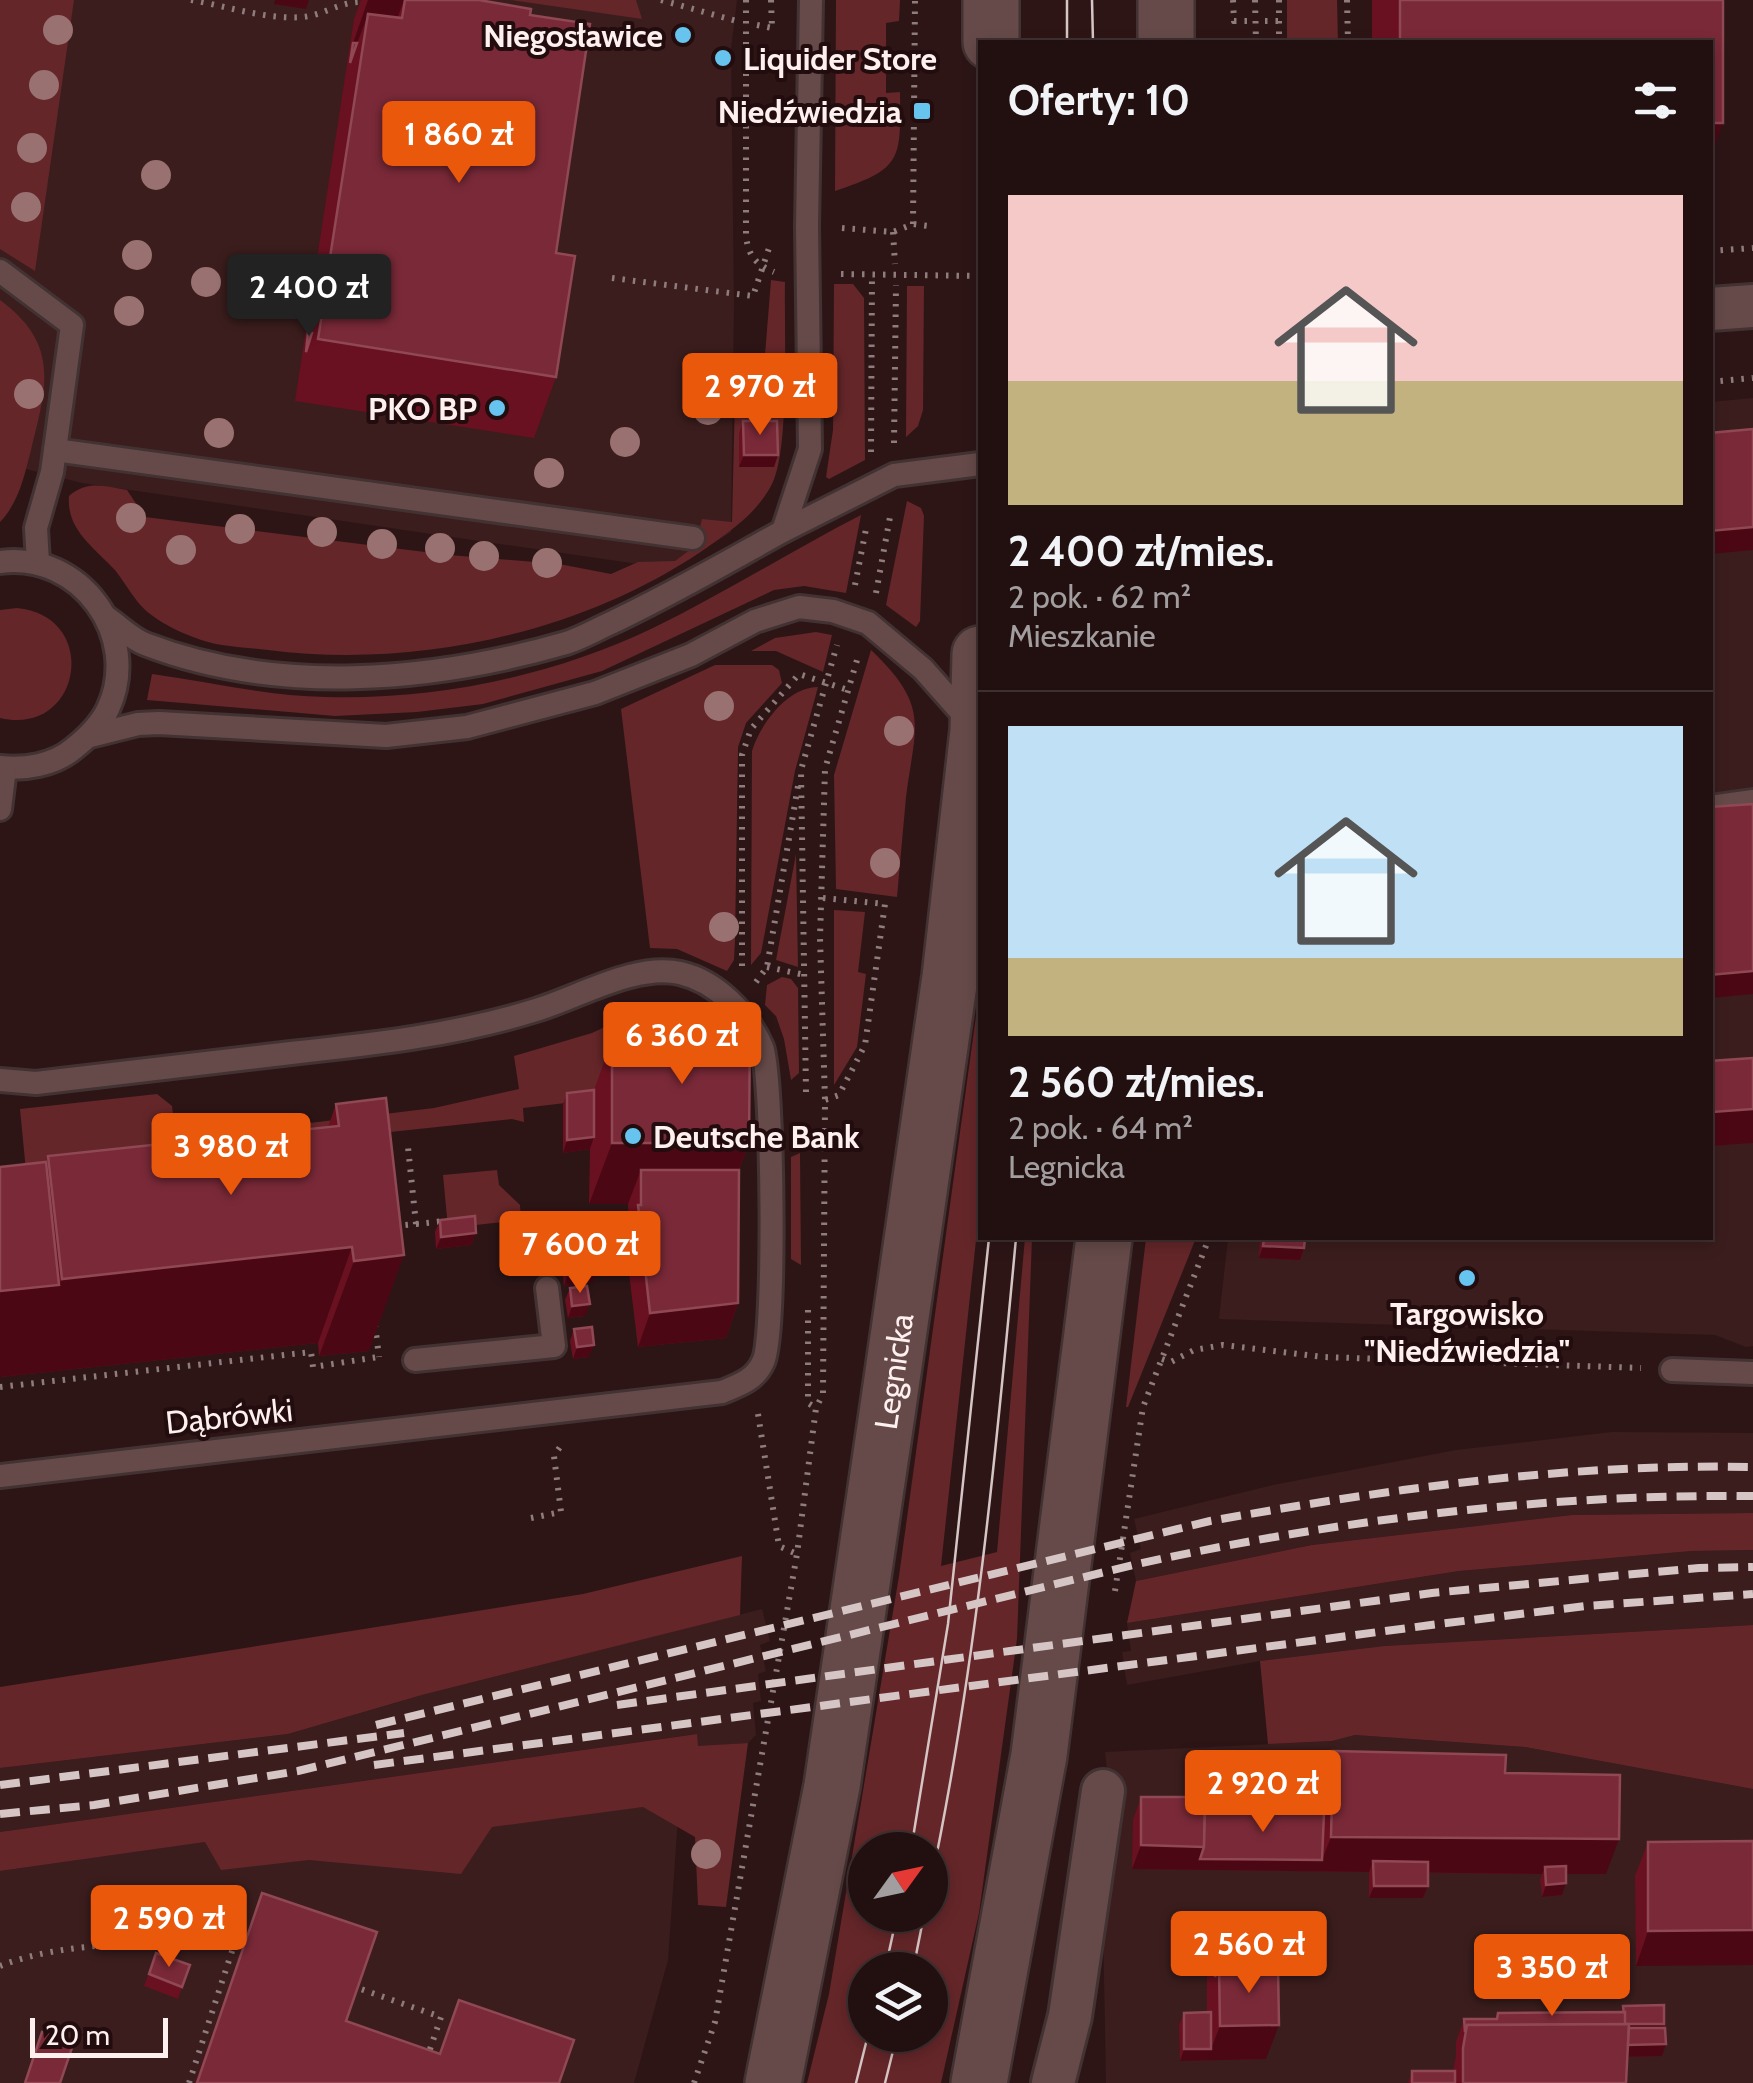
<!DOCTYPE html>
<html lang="pl">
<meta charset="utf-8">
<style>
:root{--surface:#221010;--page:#2a1919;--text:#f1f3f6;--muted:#a29d9f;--line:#3f3030;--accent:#ea580c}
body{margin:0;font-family:Cabin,sans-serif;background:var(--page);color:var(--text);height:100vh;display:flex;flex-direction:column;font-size:38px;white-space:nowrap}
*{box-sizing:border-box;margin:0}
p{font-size:32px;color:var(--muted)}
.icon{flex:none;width:55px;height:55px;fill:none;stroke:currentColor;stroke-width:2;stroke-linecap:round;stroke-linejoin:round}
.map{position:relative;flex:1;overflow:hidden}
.drawer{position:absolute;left:978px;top:40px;width:735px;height:1200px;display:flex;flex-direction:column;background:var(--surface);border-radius:0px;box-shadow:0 5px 15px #0003,0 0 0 2px var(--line)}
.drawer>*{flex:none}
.needle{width:65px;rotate:57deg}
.fabs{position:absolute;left:848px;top:1832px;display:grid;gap:20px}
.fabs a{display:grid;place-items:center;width:100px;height:100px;border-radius:50%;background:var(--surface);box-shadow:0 5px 15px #0003,0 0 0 2px var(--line);font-size:50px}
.scale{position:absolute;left:30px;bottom:25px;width:138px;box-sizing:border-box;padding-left:10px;border:5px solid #fef0ef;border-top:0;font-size:28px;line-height:35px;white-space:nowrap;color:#fef0ef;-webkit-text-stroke:8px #230c0d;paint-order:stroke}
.price{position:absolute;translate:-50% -85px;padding:0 22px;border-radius:10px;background:var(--accent);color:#fff;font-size:32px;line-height:65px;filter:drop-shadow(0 2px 5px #0008)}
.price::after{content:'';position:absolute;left:50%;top:60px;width:30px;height:22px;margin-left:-15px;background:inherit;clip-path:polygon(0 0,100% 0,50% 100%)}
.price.selected{background:#222;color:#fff}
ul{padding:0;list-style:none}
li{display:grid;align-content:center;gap:20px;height:530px;padding:0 30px}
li+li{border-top:2px solid var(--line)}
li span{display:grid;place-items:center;height:310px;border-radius:0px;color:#555}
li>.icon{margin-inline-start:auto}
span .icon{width:180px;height:180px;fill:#fffc;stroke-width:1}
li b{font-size:42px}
h2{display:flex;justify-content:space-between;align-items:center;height:120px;padding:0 30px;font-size:42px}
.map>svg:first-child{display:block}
.built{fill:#3b1d1d}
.green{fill:#642629;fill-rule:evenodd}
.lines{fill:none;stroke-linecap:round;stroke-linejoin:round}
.lane-casing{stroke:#433232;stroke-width:28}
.street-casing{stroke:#433232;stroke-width:48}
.secondary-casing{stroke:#433232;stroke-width:60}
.path{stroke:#8f7c7c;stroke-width:6;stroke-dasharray:2.5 8;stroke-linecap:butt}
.lane{stroke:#654a49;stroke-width:22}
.street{stroke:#654a49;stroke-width:42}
.secondary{stroke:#654a49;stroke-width:55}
.tram{stroke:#d5c5c4;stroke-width:2.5}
.rail{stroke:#d5c5c4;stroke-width:8;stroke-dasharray:20 10;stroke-linecap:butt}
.tree{fill:#997171}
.wall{fill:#6a1121}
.shaded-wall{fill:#4b0814}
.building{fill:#7a2938;stroke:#8f4854;stroke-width:2.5}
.poi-dot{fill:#66c4ef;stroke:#230c0d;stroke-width:4}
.labels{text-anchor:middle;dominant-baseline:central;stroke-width:8;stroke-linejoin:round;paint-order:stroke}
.poi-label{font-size:32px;font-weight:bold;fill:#fef0ef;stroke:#230c0d;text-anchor:end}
.street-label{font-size:32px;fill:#fef0ef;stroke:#230c0d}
</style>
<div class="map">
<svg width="1753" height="2083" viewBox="0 0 1753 2083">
<rect width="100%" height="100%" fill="#2d1516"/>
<g class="built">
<path d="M0,0H737L731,49L734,305L731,532L672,569L82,483L22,468L0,514Z"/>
<path d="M1753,398V1346L1746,1347L1715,1335L1219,1319L1228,1238H1710V402Z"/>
<path d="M1612,1432L1753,1433V1513L1572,1515L1312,1545L1136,1581L1130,1553L1141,1549L1134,1519L1273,1485L1456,1450Z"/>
<path d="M1753,1550V1625L1384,1646L1260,1661L1127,1685L1122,1652L1131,1651L1127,1623L1459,1571L1692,1551Z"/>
<path d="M762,1609L770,1641L760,1645L766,1671L758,1674L761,1701L753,1703L756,1735L748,1743L697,1747L696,1734L0,1832V1768L288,1734L422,1695Z"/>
<path d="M1355,1735L1525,1747L1753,1789V2083H1106L1102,1867L1116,1866L1113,1780L1108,1779L1105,1752L1332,1741Z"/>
<path d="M679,1803L668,1960L634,2083H0V1871L386,1816Z"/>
</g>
<g class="green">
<path d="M0,0H74L35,271L0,249Z"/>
<path d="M511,0H636L642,19Z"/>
<path d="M836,0H900L899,21L886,23V93L900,92C901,160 902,169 835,191Z"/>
<path d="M1287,0H1337L1338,42H1287Z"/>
<path d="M771,280L785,282C784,327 790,449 772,484C756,515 729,532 702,551C579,634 414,669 268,650C243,647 216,647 193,637C174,630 149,617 137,601C129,591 123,580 115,570C95,548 66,530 69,496C87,480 105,486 127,490L145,517L449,555L559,564L611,574L638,562L675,561L695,546L702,519L732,522L736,356L765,355Z"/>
<path d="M834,284H853L864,298L865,460L829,479L826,477L833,430Z"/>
<path d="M907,286H924L923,410L918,426L906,437Z"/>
<path d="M0,300C61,345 46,388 31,450C24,477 19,502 0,522Z"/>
<path d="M907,501L921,508L924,516L920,621L916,627L886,605Z"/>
<path d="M861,515L846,593L804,586L774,590L602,671L483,704L417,712L335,716L147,700L152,674C211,682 267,696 326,697C437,700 553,676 653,628C723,594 791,551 861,515Z"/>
<path d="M17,608C101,616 82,737 0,718V610Z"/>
<path d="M816,632L832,635L823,672L776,651H751L775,638Z"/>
<path d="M871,650C931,707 915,726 906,797C903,830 900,864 897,897L836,889L834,775Z"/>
<path d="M715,665H772L779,670L782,683L746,723L738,747L735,941L734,960L727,971L677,949L650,948L621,709Z"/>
<path d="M818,687L795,771L761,953L751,965L752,751C760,724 788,687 818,687Z"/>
<path d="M796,854L798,967L776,960Z"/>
<path d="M834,910L865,912L858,972L866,974L857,1047L834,1085Z"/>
<path d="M782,977L791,979L798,988L799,1073L791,1080L784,1039L776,1016L765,1005L767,985Z"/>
<path d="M980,987V1203L941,1566L997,1552L1025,1238H1032L1017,1639L979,1913L941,2083H807L829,1994L899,1576ZM930,1850V1915H865V1850ZM930,1970V2035H865V1970Z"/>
<path d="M650,1015C701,1026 707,1039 727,1084L523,1108L524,1122L512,1119L26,1171L20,1109L157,1094L172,1106L176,1139L434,1108L519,1089L514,1056L592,1033L628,1016Z"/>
<path d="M800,1153L801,1265L791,1259V1157Z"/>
<path d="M497,1170L499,1185L520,1205L521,1220L448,1228L443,1175Z"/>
<path d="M1146,1238H1196L1128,1407H1126Z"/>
<path d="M1753,1513V1550L1692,1551L1459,1571L1127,1623L1136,1581L1312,1545L1572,1515Z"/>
<path d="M742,1556L740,1615L422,1695L288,1734L0,1768V1687L583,1594Z"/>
<path d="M1753,1625V1789L1525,1747L1355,1735L1332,1741L1268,1744L1260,1661L1384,1646Z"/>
<path d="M697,1734L698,1746L748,1743L726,1907L698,1905L695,1837L643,1807L492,1827L461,1874L309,1860L221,1870L205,1842L0,1871V1832Z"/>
</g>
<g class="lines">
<defs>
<g id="lane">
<path d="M0,271L72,325L52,472L36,528L38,563"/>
<path d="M55,450L693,538"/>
<path d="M783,531L894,475L980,464"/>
<path d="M0,562C80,551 142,636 108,709C100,726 87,738 73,749C54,765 24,770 0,767"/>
<path d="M107,618C119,626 132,639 145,644C277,695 431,682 566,643C582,638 599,628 615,621C672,594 727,562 783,531L810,449L807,226L811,0"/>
<path d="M90,736L138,724L159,723L386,736L467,727L595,693L691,655L755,621L799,607L833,611L868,623L923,669L969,721"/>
<path d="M1710,807L1753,801"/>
<path d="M0,809L5,768"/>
<path d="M0,1080L36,1083C121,1073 206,1063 291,1053C374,1044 456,1035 536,1010C579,997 636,963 680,973C716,981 748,1014 762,1047C773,1075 776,1337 763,1362C755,1380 739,1385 722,1392L0,1476"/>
<path d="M415,1360L554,1346L547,1288"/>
<path d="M1672,1370L1753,1373"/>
</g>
<g id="street">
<path d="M1710,309L1753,306"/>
<path d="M1053,2083L1070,2016L1103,1791"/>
</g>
<g id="secondary">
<path d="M991,0V42"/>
<path d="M1166,0V42"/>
<path id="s1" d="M773,2083L832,1786L888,1407L950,977L978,731L980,654"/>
<path d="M979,2083L1039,1755L1104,1238"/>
</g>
</defs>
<use href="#lane" class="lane-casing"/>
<use href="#street" class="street-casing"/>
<use href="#secondary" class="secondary-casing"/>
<g class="path">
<path d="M191,0C226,6 267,20 303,17C324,15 343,0 365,2"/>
<path d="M661,0L740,22"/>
<path d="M746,0V237C749,256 755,264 774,272"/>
<path d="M771,0L772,28"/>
<path d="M1233,0L1234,21H1248"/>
<path d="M1255,0L1256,42"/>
<path d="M1279,0V42"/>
<path d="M1347,0L1348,42"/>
<path d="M1265,21H1279"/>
<path d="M757,25L772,28"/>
<path d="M913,224L915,0"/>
<path d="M842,228L893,232L913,224L928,226"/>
<path d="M893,232L895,264"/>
<path d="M1710,251L1753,248"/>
<path d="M841,274L980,276"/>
<path d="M612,278L753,296L771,242"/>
<path d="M1710,382L1753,378"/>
<path d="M894,443L896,285"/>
<path d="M871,452L872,274"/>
<path d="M855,585L866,529"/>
<path d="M876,593L890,517"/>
<path d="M823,898L885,904L865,1045L839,1095L825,1100"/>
<path d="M742,966V755L751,729L799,674L848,690"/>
<path d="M767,967L805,975"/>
<path d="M756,982L767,967L798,786"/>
<path d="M806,1092L801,770L837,645"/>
<path d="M416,1224L445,1221"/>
<path d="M395,1226L416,1224L408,1147"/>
<path d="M808,1310V1403L816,1408"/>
<path d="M375,1325L379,1357"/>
<path d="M1162,1359L1171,1362L1194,1350L1223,1345L1324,1357L1641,1368"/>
<path d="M0,1387L311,1352L313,1367L378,1357"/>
<path d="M758,1414L779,1546L797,1554"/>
<path d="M531,1518L561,1512L554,1456L562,1444"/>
<path d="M1115,1591L1143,1407L1209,1238"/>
<path d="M0,1966C66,1940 163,1942 234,1945"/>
<path d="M352,1986L441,2017L429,2052L434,2054"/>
<path d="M189,2083L234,1945L246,1949"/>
<path d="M694,2083L715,2022L797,1554L816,1408L823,1394L825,1100L820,938L825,769L857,660"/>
</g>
<use href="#lane" class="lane"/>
<use href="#street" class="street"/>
<use href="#secondary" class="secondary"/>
<g class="tram">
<path d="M1092,0L1093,42"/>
<path d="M1067,42V0"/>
<path d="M911,1850L948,1624L989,1238"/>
<path d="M930,1887C975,1674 996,1454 1016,1238"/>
<path d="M885,1970L897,1915"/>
<path d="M913,1970L924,1915"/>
<path d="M856,2083L868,2035"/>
<path d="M885,2083L897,2035"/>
</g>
<g class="rail">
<path d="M617,1705L1432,1593L1699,1568L1753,1567"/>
<path d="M376,1725L1210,1521C1389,1489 1571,1463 1753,1467"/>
<path d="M374,1765L1431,1625L1586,1606L1753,1594"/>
<path d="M0,1785L404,1733"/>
<path d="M0,1814L94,1805L298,1771L1133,1565C1336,1520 1544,1494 1753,1496"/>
</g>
</g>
<g class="tree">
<circle cx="58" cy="30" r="15"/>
<circle cx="44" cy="85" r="15"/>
<circle cx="32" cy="148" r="15"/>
<circle cx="156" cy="175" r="15"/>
<circle cx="26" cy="207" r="15"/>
<circle cx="137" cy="255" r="15"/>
<circle cx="206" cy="282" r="15"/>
<circle cx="129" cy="311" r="15"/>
<circle cx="29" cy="394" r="15"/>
<circle cx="708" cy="410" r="15"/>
<circle cx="219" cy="433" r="15"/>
<circle cx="625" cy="442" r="15"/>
<circle cx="549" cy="473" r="15"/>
<circle cx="131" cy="518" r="15"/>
<circle cx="240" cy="529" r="15"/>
<circle cx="322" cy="532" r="15"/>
<circle cx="382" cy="544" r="15"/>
<circle cx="440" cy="548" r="15"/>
<circle cx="181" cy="550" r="15"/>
<circle cx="484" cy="556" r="15"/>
<circle cx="547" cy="563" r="15"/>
<circle cx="719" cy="706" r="15"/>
<circle cx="899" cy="731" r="15"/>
<circle cx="885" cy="863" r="15"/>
<circle cx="724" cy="927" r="15"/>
<circle cx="648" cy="1029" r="15"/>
<circle cx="706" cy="1854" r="15"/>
</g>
<g class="wall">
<path d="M361,0H479L530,15L556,253V377L534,438L295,401L354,19Z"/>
<path d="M1372,0H1723L1710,42H1372Z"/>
<path d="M743,421L774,467H739V433Z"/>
<path d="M612,1040L749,1143L739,1170L738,1303L726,1338L638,1347L625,1240L629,1230L628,1204H589L590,1149L563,1153V1105L567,1093L594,1090Z"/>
<path d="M1710,1061L1753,1143L1710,1146Z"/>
<path d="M336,1104L369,1351L319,1356L318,1343L0,1377V1167L46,1162L48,1156L253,1134L254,1130H301L328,1127Z"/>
<path d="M440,1220L476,1233L471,1245L436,1249L435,1232Z"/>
<path d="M563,1227L593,1282L564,1286L559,1239Z"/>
<path d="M1260,1238H1305L1304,1248L1300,1260L1259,1258Z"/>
<path d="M570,1288L585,1316L568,1318L565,1300Z"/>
<path d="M574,1329L589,1357L573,1359L570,1341Z"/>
<path d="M1333,1751L1505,1773L1606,1874H1566L1562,1895L1542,1897L1540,1879L1542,1874L1428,1873V1886L1423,1898H1369V1872L1132,1869L1133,1820L1141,1797L1205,1809L1319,1813L1320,1786Z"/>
<path d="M1753,1841L1636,1966L1635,1876L1648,1842Z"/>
<path d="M262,1893L346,2021L440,2054L559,2083H195Z"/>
<path d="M1215,1915L1266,2059L1180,2061L1179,2025L1184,2013L1207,2012V1938Z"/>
<path d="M156,1953L190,1965L178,1999L144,1986Z"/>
<path d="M1623,2006L1664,2024L1662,2056L1627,2057L1626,2083H1408L1412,2071H1453L1456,2056V2042L1464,2019H1495L1498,2013L1621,2012Z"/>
</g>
<g class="shaded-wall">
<path d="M275,0H309L306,9L274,4Z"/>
<path d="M368,0H404L382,60L368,14L353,55V43Z"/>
<path d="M1710,123H1723L1710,160Z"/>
<path d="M744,455H778L774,467H739Z"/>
<path d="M1753,527V550L1710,554V531Z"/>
<path d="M1753,971V994L1710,998V975Z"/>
<path d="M1753,1109V1143L1710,1146V1121L1713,1112Z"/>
<path d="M594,1137L590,1149L563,1153L567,1140Z"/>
<path d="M612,1143H749L726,1204L641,1170L628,1204H589Z"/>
<path d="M476,1233L471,1245L436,1249L441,1237Z"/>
<path d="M1263,1246L1304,1248L1300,1260L1259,1258Z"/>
<path d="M352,1247L318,1343L0,1377V1291L59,1285L62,1279Z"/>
<path d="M404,1255L369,1351L319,1356L354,1261Z"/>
<path d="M598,1270L593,1282L564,1286L568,1273Z"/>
<path d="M738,1303L726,1338L638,1347L650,1313Z"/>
<path d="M590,1304L585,1316L568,1318L572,1306Z"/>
<path d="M594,1345L589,1357L573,1359L577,1347Z"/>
<path d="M1331,1837L1619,1839L1606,1874H1545V1867L1542,1874L1373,1872V1861L1369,1872L1132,1869L1141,1845L1204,1847L1322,1860Z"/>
<path d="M1566,1883L1562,1895L1542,1897L1546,1885Z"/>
<path d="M1374,1886H1428L1423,1898H1369Z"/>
<path d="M1753,1930V1965L1636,1966L1648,1931Z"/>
<path d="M1623,2024H1664L1660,2036H1465Z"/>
<path d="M1279,2025L1266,2059L1180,2061L1184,2049H1211L1220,2026Z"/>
<path d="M1666,2044L1662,2056L1620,2057L1624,2045Z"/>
</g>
<g class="building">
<path d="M405,0H479L531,9L530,15L590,24L556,253L575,256L556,377L318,339L324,302L348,306L351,287L326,283L368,14L402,18Z"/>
<path d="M1400,0H1723V123H1710V42H1400Z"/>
<path d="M353,43H357L350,63Z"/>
<path d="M308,332L312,333L306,352Z"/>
<path d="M743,421H777L778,455H744Z"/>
<path d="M1753,429V527L1710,531V433Z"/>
<path d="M1753,804V971L1710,975V807Z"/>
<path d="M750,1024L749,1143H612V1040Z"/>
<path d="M1753,1058V1109L1713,1112L1710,1061Z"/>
<path d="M594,1090V1137L567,1140V1093Z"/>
<path d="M386,1098L404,1255L354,1261L352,1247L62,1279L48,1156L255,1134L254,1130L300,1125L301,1130L339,1126L336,1104Z"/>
<path d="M46,1162L59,1285L0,1291V1167Z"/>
<path d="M641,1170H739L738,1303L650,1313L638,1205H641Z"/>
<path d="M475,1216L476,1233L441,1237L440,1220Z"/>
<path d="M581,1225L598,1270L568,1273L563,1227Z"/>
<path d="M1264,1238H1305L1304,1248L1263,1246Z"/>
<path d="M587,1286L590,1304L572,1306L570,1288Z"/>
<path d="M592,1327L594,1345L577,1347L574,1329Z"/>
<path d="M1333,1751L1506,1755L1505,1773L1620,1775L1619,1839L1331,1837Z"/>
<path d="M1141,1797H1205L1204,1847L1141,1845Z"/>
<path d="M1205,1809L1324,1813L1322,1860L1200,1859L1204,1847Z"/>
<path d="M1753,1841V1930L1648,1931V1842Z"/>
<path d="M1373,1861L1428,1862V1886H1374Z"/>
<path d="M1566,1866V1883L1546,1885L1545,1867Z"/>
<path d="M262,1893L377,1932L346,2021L440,2054L459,2000L574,2040L559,2083H197Z"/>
<path d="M1272,1913L1273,1966H1219L1215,1977V1915Z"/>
<path d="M156,1953L190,1965L182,1987L149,1974Z"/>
<path d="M1219,1966H1278L1279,2025L1220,2026Z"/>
<path d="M1664,2005V2024H1625L1623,2006Z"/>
<path d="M1211,2012V2049H1184V2013Z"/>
<path d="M1625,2012V2024L1467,2025L1465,2032L1464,2019H1497L1498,2013Z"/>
<path d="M1629,2024L1626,2083H1463V2048L1467,2025Z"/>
<path d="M1629,2028H1665L1666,2044L1628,2045Z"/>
<path d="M42,2032L74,2042L60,2083H25Z"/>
<rect x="1412" y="2071" width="43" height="12"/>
</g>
<g class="poi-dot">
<circle cx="683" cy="35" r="10"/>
<circle cx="723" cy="58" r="10"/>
<rect x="912" y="101" width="20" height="20" rx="5"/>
<circle cx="497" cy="408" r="10"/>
<circle cx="633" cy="1136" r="10"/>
<circle cx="1467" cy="1278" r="10"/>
</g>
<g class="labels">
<g class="poi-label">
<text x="663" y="35">Niegosławice</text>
<text x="743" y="58" text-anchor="start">Liquider Store</text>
<text x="902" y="111">Niedźwiedzia</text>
<text x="477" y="408">PKO BP</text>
<text x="653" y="1136" text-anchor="start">Deutsche Bank</text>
<text x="1467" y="1313" text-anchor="middle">Targowisko<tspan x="1467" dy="37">"Niedźwiedzia"</tspan></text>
</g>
<g class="street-label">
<text stroke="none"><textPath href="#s1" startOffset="722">Legnicka</textPath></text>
<text transform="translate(229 1416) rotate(-6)">Dąbrówki</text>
</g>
</g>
</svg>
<div class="fabs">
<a><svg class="needle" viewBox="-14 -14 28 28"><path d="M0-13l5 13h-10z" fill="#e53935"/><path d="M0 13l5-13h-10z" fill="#a29d9f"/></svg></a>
<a><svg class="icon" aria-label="layers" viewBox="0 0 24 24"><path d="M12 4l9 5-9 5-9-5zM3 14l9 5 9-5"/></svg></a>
</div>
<div class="scale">20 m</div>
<b class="price" style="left:459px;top:186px">1 860 zł</b>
<b class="price selected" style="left:309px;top:339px">2 400 zł</b>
<b class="price" style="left:760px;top:438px">2 970 zł</b>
<b class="price" style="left:682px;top:1087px">6 360 zł</b>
<b class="price" style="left:231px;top:1198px">3 980 zł</b>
<b class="price" style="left:580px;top:1296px">7 600 zł</b>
<b class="price" style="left:1263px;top:1835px">2 920 zł</b>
<b class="price" style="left:169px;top:1970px">2 590 zł</b>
<b class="price" style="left:1249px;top:1996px">2 560 zł</b>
<b class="price" style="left:1552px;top:2019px">3 350 zł</b>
<section class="drawer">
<h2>Oferty: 10<svg class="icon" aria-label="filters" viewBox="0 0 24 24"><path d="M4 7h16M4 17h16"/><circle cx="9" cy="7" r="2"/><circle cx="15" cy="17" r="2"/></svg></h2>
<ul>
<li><span style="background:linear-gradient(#f6c9c9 60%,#c2b280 0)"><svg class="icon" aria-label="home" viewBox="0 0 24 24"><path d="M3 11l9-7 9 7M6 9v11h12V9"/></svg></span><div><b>2 400 zł/mies.</b><p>2 pok. · 62 m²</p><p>Mieszkanie</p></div></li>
<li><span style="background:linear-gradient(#bfe0f5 75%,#c2b280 0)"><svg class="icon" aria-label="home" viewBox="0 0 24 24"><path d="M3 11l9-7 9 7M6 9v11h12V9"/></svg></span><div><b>2 560 zł/mies.</b><p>2 pok. · 64 m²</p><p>Legnicka</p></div></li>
</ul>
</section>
</div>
